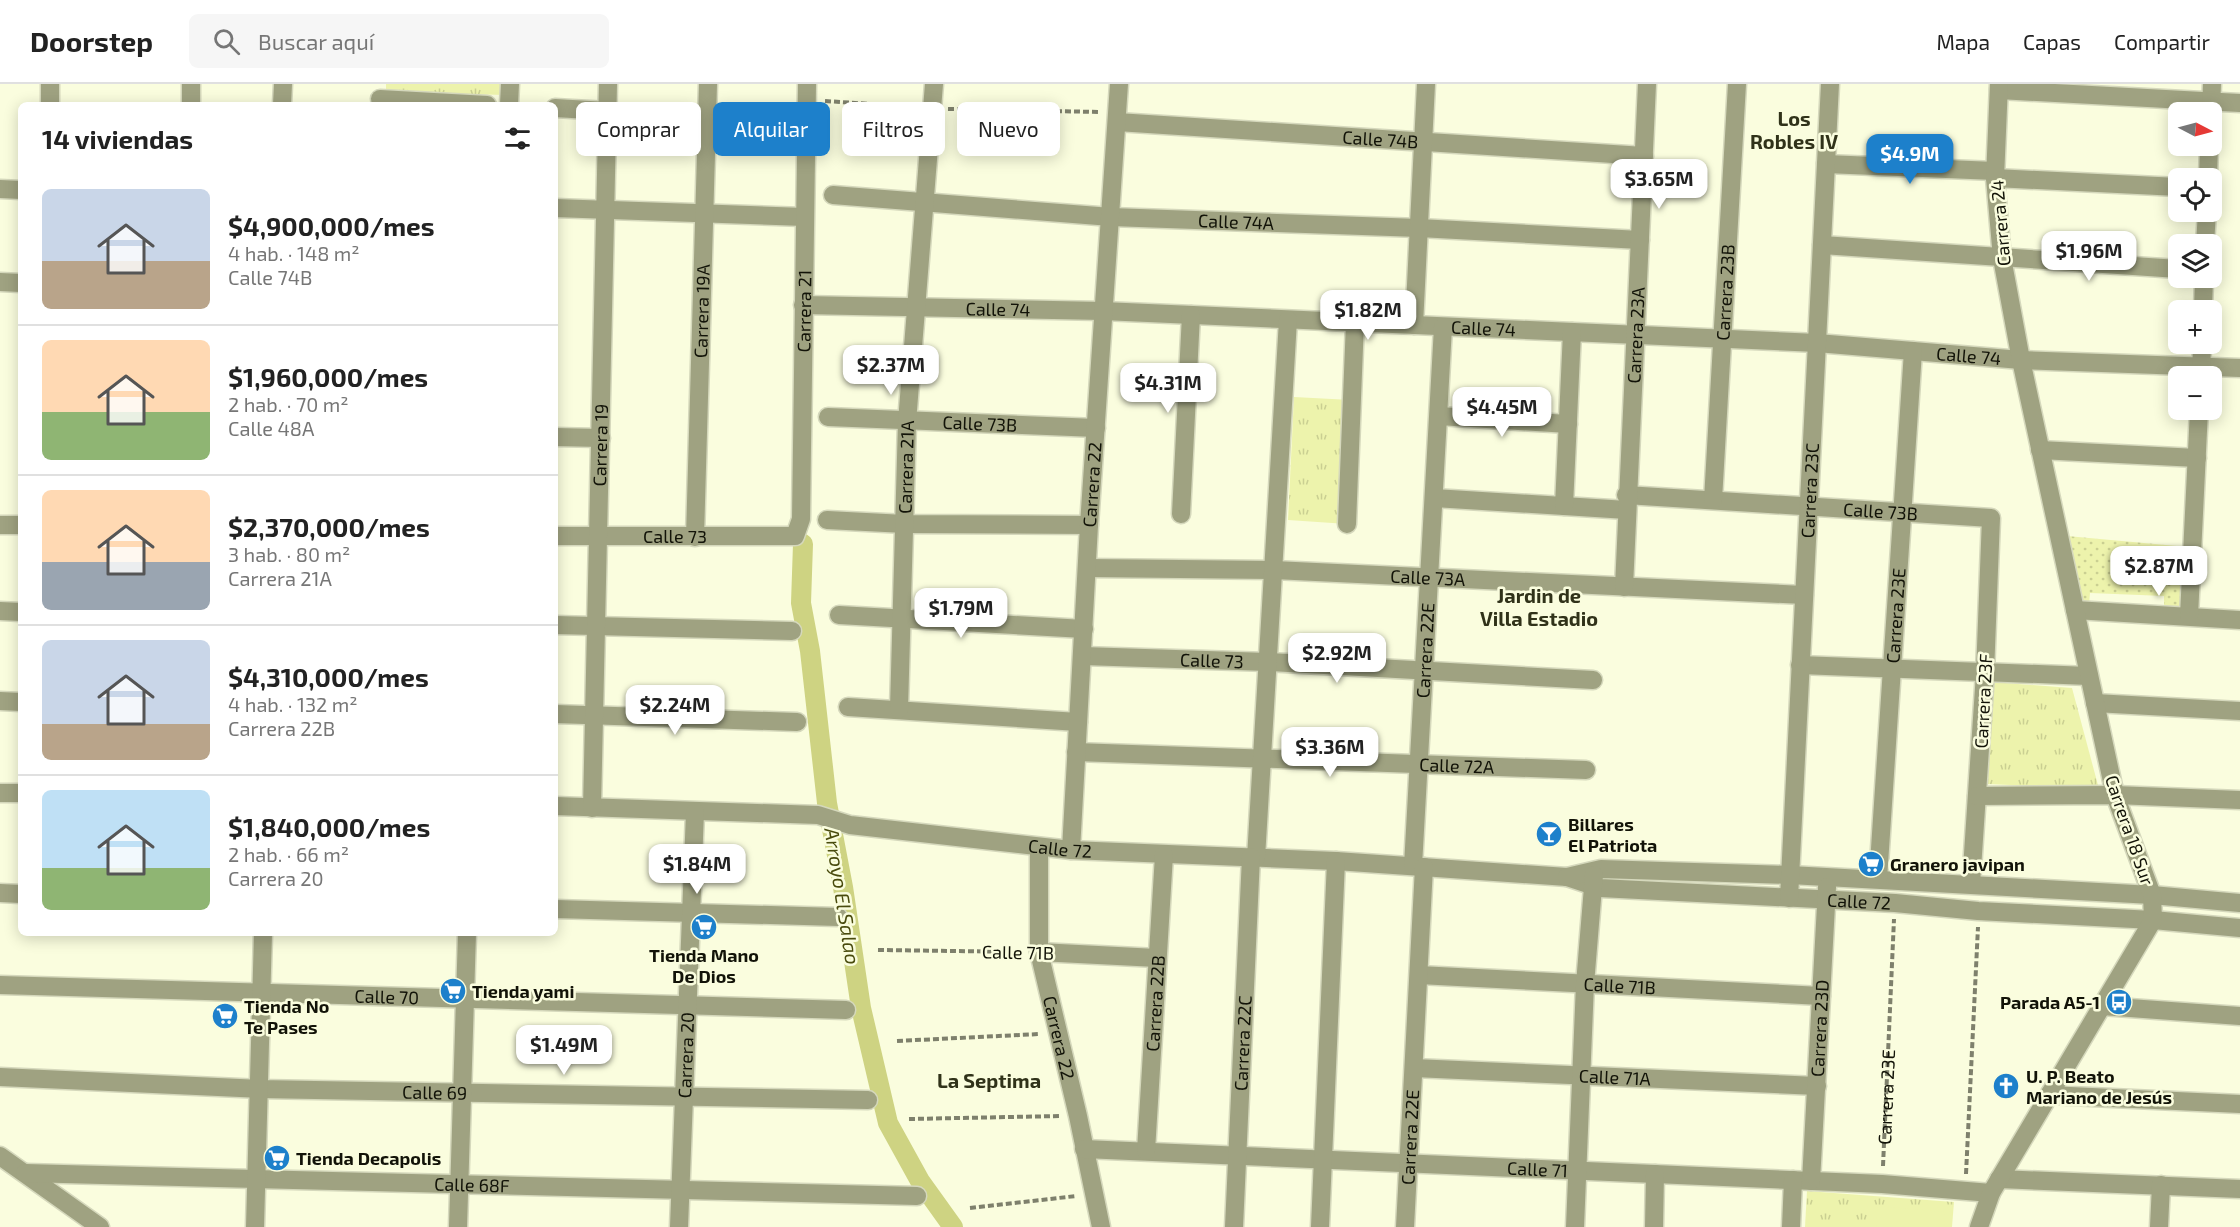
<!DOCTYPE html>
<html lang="es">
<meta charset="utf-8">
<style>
:root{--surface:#fff;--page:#f6f6f6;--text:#222;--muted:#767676;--line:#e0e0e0;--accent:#1d80cb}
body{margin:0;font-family:"Exo 2",sans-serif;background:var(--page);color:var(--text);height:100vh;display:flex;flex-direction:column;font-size:22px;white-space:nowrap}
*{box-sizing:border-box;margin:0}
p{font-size:20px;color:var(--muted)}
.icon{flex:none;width:33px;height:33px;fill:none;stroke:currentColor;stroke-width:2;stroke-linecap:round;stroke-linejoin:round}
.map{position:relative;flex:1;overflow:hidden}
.sheet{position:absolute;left:18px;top:18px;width:540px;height:834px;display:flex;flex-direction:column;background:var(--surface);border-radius:9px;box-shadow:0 3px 15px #0003}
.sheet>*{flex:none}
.guide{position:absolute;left:576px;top:18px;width:570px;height:54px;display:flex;gap:12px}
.needle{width:39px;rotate:96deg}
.fabs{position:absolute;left:2168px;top:18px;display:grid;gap:12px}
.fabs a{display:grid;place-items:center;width:54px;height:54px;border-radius:9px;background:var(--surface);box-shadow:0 3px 15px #0003;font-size:30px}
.price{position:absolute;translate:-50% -51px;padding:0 14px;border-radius:12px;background:#fff;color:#222;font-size:20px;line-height:39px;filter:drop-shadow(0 2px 3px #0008)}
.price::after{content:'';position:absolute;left:50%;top:36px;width:18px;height:14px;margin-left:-9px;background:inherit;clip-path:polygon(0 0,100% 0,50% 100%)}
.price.current{background:var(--accent);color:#fff}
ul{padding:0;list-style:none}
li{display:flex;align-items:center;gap:18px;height:150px;padding:0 24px}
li+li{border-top:2px solid var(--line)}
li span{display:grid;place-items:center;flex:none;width:168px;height:120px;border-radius:9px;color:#555}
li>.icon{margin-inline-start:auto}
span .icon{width:72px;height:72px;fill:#fffc;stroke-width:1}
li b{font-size:26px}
h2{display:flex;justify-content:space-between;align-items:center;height:72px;padding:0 24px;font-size:26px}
.pill{padding:0 21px;border-radius:9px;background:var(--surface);box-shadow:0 3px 15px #0003;font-size:21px;line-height:54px}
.pill.current{background:var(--accent);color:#fff}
header{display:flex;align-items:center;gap:36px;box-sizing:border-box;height:84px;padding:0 30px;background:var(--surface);border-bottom:2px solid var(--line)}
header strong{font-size:28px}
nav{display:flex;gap:33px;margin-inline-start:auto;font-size:21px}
.search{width:420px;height:54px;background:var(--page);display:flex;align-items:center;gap:15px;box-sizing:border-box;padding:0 21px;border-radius:9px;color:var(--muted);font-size:22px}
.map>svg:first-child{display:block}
.grass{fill:url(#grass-dots)}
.park{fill:url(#park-tufts)}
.pitch{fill:#edf3ac}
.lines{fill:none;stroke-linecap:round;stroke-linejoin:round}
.canal{stroke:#ced382;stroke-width:20}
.minor-casing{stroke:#d5d8bc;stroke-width:21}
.path{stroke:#7e806c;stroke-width:4;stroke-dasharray:6 3;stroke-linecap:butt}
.minor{stroke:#9fa281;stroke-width:18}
.labels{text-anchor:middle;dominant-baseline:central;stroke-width:5;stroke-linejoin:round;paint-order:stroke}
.street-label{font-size:18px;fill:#121308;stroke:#fafdde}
.poi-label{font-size:18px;font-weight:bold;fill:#121308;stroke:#fafdde;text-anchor:start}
.neighbourhood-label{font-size:20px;font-weight:bold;fill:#303219;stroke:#fafdde}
.water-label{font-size:20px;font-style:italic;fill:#494b0d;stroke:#fafdde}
</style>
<header>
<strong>Doorstep</strong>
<div class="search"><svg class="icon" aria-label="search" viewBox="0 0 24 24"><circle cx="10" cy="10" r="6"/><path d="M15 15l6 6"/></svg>Buscar aquí</div>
<nav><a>Mapa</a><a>Capas</a><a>Compartir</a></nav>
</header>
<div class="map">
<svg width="2240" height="1143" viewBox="0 0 2240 1143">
<defs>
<pattern id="grass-dots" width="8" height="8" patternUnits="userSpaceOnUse" patternTransform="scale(1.5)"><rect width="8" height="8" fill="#edf3ac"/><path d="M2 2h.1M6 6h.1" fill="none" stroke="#cacf92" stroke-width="1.8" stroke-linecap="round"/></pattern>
<pattern id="park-tufts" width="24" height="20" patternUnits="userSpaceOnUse" patternTransform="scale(1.5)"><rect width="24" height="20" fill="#edf3ac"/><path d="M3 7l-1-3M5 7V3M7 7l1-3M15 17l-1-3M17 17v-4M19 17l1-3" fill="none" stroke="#cacf92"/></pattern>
</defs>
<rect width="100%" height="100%" fill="#fafdde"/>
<path class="grass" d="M2067,452L2188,463L2183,524H2164V512L2090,509L2089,521H2080Z"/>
<g class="park">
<path d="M386,0H506V11L386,8Z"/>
<path d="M1294,313L1351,316L1347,440L1288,436Z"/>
<path d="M1992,598L2072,604L2099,705L1987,700Z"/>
<path d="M1807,1107L1954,1118L1952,1143H1805Z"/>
</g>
<path class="pitch" d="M1878,1122L1945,1128L1944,1143H1876Z"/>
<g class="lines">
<path class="canal" d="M803,460L801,519L810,567L827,719L843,803L861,924L888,1039L920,1097L953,1143"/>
<defs>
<g id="minor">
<path d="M1999,6L2240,19"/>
<path d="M380,15L487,21"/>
<path d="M50,21V0"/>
<path d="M191,21V0"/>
<path d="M282,21L283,0"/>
<path d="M509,21L510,0"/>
<path d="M555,24L607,27"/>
<path d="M2211,28L2212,0"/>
<path id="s2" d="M1117,38L1644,72"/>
<path d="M1826,80L1995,87"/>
<path d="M1995,94L2178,103"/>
<path d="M2208,94L2209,62"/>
<path d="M0,105L21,106"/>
<path id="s3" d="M833,111L1111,133L1419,144L1640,156"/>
<path d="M555,124L804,133"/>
<path d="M2205,160L2207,128"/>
<path d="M1822,161L2178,185"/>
<path d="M0,198L21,199"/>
<path id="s4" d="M803,221L1103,227L1817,259L2021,276L2240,284"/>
<path d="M2203,226L2204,194"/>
<path d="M1414,241L1426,0"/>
<path d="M2201,292L2202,260"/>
<path d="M1439,332L1568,340"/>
<path id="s5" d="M828,333L1096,344"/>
<path d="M555,353L601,354"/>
<path d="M2040,366L2197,374"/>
<path id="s6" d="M1626,411L1991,434L1985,589L1971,800"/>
<path d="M1434,414L1627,426"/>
<path id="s7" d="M1713,416L1737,0"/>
<path d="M1564,422L1572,248"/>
<path d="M1181,430L1191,231"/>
<path d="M827,436L905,440L1089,441"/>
<path d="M1347,440L1355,238"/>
<path d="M0,441H21"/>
<path id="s8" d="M555,452H795L801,435L807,0"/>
<path id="s9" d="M695,453L708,0"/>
<path id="s10" d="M1088,484L1274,486L1804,511"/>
<path id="s11" d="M1624,503L1647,0"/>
<path d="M2075,526L2240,536"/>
<path d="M0,527L21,528"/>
<path d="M839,531L1084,545"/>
<path d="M2189,532L2199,326"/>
<path d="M555,541L792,547"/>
<path id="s12" d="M1083,572L1268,578L1593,596"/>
<path d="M1800,581L2089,592"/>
<path d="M0,617L21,618"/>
<path d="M2095,619L2240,627"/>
<path d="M848,623L1078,638"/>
<path id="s13" d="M899,625L907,338L934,0"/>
<path d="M555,630L797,638"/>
<path id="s14" d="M1076,668L1586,686"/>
<path d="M0,709H21"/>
<path d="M1977,712L2115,711L2240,716"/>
<path id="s15" d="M555,722L818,731L850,741L1071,766L1336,777L1567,793L1600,804L1895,819L1978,827L2153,836L2240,844"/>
<path id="s16" d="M592,724L608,0"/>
<path id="s17" d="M1039,764V868L1078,1032L1101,1143"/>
<path id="s18" d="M1071,766L1089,441L1119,0"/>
<path d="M1256,774L1288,236"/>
<path id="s19" d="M1413,782L1443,243"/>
<path d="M1567,793L1601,785L1790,791L2152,811L2240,819"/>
<path id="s20" d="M1878,795L1913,267"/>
<path d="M0,809L21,810"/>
<path id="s21" d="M1789,814L1830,0"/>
<path d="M555,825L838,833"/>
<path d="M1039,868L1157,874"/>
<path id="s22" d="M1419,891L1821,912"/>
<path id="s23" d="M0,901L846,926"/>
<path d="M2102,922L2240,932"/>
<path id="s24" d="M1414,984L1817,1002"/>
<path id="s25" d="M0,993L259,1005L868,1016"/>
<path d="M2049,1011L2240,1020"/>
<path id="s26" d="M1084,1065L1882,1100L1991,1109"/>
<path id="s27" d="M1146,1067L1164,771"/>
<path d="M0,1072L100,1143"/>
<path id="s28" d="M25,1089L917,1112"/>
<path d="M1999,1095L2240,1105"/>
<path id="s29" d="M1811,1097L1827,803"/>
<path d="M255,1143L263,849"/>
<path d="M458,1143L467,849"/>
<path id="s30" d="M679,1143L695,728"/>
<path id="s31" d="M1234,1143L1251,773"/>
<path d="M1320,1143L1336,777"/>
<path id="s32" d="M1405,1143L1424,783"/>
<path d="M1575,1143L1585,900L1594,791"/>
<path d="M1654,1143L1655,1090"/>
<path d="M1791,1143L1793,1096"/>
<path d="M1979,1143L1991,1109L2153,836L2152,811L2115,711L2021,276L2002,174L1995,94L1999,0"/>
<path d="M2159,1143L2161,1101"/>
</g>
</defs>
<use href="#minor" class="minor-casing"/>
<g class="path">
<path d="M825,17L916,23"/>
<path d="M948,25L1099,28"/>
<path d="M878,866L1023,868"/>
<path d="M897,957L1040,950"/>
<path d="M909,1035L1061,1032"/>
<path id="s1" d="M1883,1082L1894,835"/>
<path d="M1966,1090L1978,843"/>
<path d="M970,1124L1076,1112"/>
</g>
<use href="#minor" class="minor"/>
</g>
<defs>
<symbol id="bar-disc" viewBox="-11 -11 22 22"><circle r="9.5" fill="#1d80cb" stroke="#fafdde"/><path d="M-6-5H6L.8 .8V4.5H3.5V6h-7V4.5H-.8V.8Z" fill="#fff"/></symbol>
<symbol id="supermarket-disc" viewBox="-11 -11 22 22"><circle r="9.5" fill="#1d80cb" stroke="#fafdde"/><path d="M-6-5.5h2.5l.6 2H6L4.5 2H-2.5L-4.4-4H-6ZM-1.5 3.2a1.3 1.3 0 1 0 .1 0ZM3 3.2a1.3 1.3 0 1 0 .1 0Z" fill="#fff"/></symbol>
<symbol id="bus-disc" viewBox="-11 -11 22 22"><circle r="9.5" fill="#1d80cb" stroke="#fafdde"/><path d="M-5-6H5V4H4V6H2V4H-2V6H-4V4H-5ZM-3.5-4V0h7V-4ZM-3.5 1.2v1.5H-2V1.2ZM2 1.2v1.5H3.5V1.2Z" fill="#fff"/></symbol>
<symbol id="church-disc" viewBox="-11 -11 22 22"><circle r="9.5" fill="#1d80cb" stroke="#fafdde"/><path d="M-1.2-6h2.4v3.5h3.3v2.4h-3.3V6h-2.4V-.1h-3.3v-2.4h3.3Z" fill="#fff"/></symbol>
</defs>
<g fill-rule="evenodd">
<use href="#bar-disc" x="1534" y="735" width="30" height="30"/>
<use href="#supermarket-disc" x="1856" y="765" width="30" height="30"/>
<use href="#supermarket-disc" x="689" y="828" width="30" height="30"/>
<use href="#supermarket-disc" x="438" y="892" width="30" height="30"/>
<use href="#bus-disc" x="2104" y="903" width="30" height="30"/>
<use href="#supermarket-disc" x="210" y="917" width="30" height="30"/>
<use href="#church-disc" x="1991" y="987" width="30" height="30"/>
<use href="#supermarket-disc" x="262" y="1059" width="30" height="30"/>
</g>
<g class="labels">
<g class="street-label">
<text stroke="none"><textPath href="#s2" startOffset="264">Calle 74B</textPath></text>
<text stroke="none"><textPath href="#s3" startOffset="404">Calle 74A</textPath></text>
<text transform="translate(2000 139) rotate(-95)">Carrera 24</text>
<text stroke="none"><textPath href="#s7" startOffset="208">Carrera 23B</textPath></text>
<text stroke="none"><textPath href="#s4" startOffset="195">Calle 74</textPath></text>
<text stroke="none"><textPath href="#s9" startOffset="226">Carrera 19A</textPath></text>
<text stroke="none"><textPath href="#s8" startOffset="466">Carrera 21</textPath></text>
<text stroke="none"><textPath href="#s4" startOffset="681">Calle 74</textPath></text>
<text stroke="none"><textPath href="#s11" startOffset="252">Carrera 23A</textPath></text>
<text stroke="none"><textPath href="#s4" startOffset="1167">Calle 74</textPath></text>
<text stroke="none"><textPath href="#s5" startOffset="152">Calle 73B</textPath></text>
<text stroke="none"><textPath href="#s16" startOffset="363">Carrera 19</textPath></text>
<text stroke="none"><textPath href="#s13" startOffset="242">Carrera 21A</textPath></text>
<text stroke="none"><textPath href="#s18" startOffset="366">Carrera 22</textPath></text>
<text stroke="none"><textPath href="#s21" startOffset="408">Carrera 23C</textPath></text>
<text stroke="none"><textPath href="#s6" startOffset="255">Calle 73B</textPath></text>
<text stroke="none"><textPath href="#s8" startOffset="120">Calle 73</textPath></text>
<text stroke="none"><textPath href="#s10" startOffset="340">Calle 73A</textPath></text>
<text stroke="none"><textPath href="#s20" startOffset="264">Carrera 23E</textPath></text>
<text stroke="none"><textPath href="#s19" startOffset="216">Carrera 22E</textPath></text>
<text stroke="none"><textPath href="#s12" startOffset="129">Calle 73</textPath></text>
<text transform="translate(1983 617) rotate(-87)">Carrera 23F</text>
<text stroke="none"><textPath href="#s14" startOffset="381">Calle 72A</textPath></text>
<text transform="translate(2130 746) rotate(71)">Carrera 18 Sur</text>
<text stroke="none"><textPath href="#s15" startOffset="508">Calle 72</textPath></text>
<text stroke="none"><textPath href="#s15" startOffset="1310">Calle 72</textPath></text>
<text transform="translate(1018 868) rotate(1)">Calle 71B</text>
<text stroke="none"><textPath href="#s22" startOffset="201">Calle 71B</textPath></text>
<text stroke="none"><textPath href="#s23" startOffset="387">Calle 70</textPath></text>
<text stroke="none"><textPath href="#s27" startOffset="148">Carrera 22B</textPath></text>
<text stroke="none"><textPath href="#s29" startOffset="153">Carrera 23D</textPath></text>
<text stroke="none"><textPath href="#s17" startOffset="192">Carrera 22</textPath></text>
<text stroke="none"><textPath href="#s31" startOffset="184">Carrera 22C</textPath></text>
<text stroke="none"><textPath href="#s30" startOffset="172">Carrera 20</textPath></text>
<text stroke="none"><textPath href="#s24" startOffset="201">Calle 71A</textPath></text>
<text stroke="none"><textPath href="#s25" startOffset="435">Calle 69</textPath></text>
<text stroke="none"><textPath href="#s1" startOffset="69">Carrera 23E</textPath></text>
<text stroke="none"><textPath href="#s32" startOffset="90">Carrera 22E</textPath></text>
<text stroke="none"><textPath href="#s26" startOffset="454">Calle 71</textPath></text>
<text stroke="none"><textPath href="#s28" startOffset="447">Calle 68F</textPath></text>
</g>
<g class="poi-label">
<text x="1568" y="740">Billares<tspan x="1568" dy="21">El Patriota</tspan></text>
<text x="1890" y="780">Granero javipan</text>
<text x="704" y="871" text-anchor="middle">Tienda Mano<tspan x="704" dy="21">De Dios</tspan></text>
<text x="472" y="907">Tienda yami</text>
<text x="2100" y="918" text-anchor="end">Parada A5-1</text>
<text x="244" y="922">Tienda No<tspan x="244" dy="21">Te Pases</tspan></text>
<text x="2026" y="992">U. P. Beato<tspan x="2026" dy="21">Mariano de Jesús</tspan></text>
<text x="296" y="1074">Tienda Decapolis</text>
</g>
<g class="neighbourhood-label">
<text x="1794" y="34">Los<tspan x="1794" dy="23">Robles IV</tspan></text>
<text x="1539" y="511">Jardin de<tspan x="1539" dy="23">Villa Estadio</tspan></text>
<text x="989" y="996">La Septima</text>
</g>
<g class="water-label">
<text transform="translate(843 812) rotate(81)">Arroyo El Salao</text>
</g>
</g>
</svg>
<div class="fabs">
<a><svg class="needle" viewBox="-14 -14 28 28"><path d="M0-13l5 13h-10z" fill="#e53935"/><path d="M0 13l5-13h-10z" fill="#767676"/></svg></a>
<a><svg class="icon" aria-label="locate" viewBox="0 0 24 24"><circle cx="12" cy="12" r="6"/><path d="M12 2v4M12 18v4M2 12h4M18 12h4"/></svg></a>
<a><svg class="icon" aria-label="layers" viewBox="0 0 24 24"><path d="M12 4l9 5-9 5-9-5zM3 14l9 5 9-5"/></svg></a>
<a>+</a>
<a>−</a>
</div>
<b class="price current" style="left:1910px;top:101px">$4.9M</b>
<b class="price" style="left:1659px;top:126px">$3.65M</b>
<b class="price" style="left:2089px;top:198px">$1.96M</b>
<b class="price" style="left:1368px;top:257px">$1.82M</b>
<b class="price" style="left:891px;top:312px">$2.37M</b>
<b class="price" style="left:1168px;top:330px">$4.31M</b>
<b class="price" style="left:1502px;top:354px">$4.45M</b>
<b class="price" style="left:2159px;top:513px">$2.87M</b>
<b class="price" style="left:961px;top:555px">$1.79M</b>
<b class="price" style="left:1337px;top:600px">$2.92M</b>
<b class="price" style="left:675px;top:652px">$2.24M</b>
<b class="price" style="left:1330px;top:694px">$3.36M</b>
<b class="price" style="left:697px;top:811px">$1.84M</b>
<b class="price" style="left:564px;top:992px">$1.49M</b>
<div class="guide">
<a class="pill">Comprar</a>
<a class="pill current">Alquilar</a>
<a class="pill">Filtros</a>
<a class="pill">Nuevo</a>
</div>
<section class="sheet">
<h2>14 viviendas<svg class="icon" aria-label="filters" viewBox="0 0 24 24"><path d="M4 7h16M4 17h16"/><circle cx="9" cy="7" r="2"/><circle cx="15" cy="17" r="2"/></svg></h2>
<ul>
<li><span style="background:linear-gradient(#c9d6e8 60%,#b9a48a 0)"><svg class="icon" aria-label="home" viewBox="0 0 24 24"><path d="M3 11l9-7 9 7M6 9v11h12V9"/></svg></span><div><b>$4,900,000/mes</b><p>4 hab. · 148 m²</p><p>Calle 74B</p></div></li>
<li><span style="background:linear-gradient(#ffd9b3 60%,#8fb573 0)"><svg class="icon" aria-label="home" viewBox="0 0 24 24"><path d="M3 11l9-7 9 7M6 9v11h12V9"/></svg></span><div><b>$1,960,000/mes</b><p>2 hab. · 70 m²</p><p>Calle 48A</p></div></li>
<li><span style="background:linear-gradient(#ffd9b3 60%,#9aa5b1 0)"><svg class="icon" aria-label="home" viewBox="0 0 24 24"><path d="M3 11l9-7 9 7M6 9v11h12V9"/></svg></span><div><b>$2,370,000/mes</b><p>3 hab. · 80 m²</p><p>Carrera 21A</p></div></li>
<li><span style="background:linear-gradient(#c9d6e8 70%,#b9a48a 0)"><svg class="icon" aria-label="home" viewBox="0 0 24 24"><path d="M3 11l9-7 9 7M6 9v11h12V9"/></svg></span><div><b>$4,310,000/mes</b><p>4 hab. · 132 m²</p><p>Carrera 22B</p></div></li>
<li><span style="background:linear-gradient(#bfe0f5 65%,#8fb573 0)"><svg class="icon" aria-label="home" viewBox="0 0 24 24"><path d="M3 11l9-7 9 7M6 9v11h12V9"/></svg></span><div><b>$1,840,000/mes</b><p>2 hab. · 66 m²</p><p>Carrera 20</p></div></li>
</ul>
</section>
</div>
